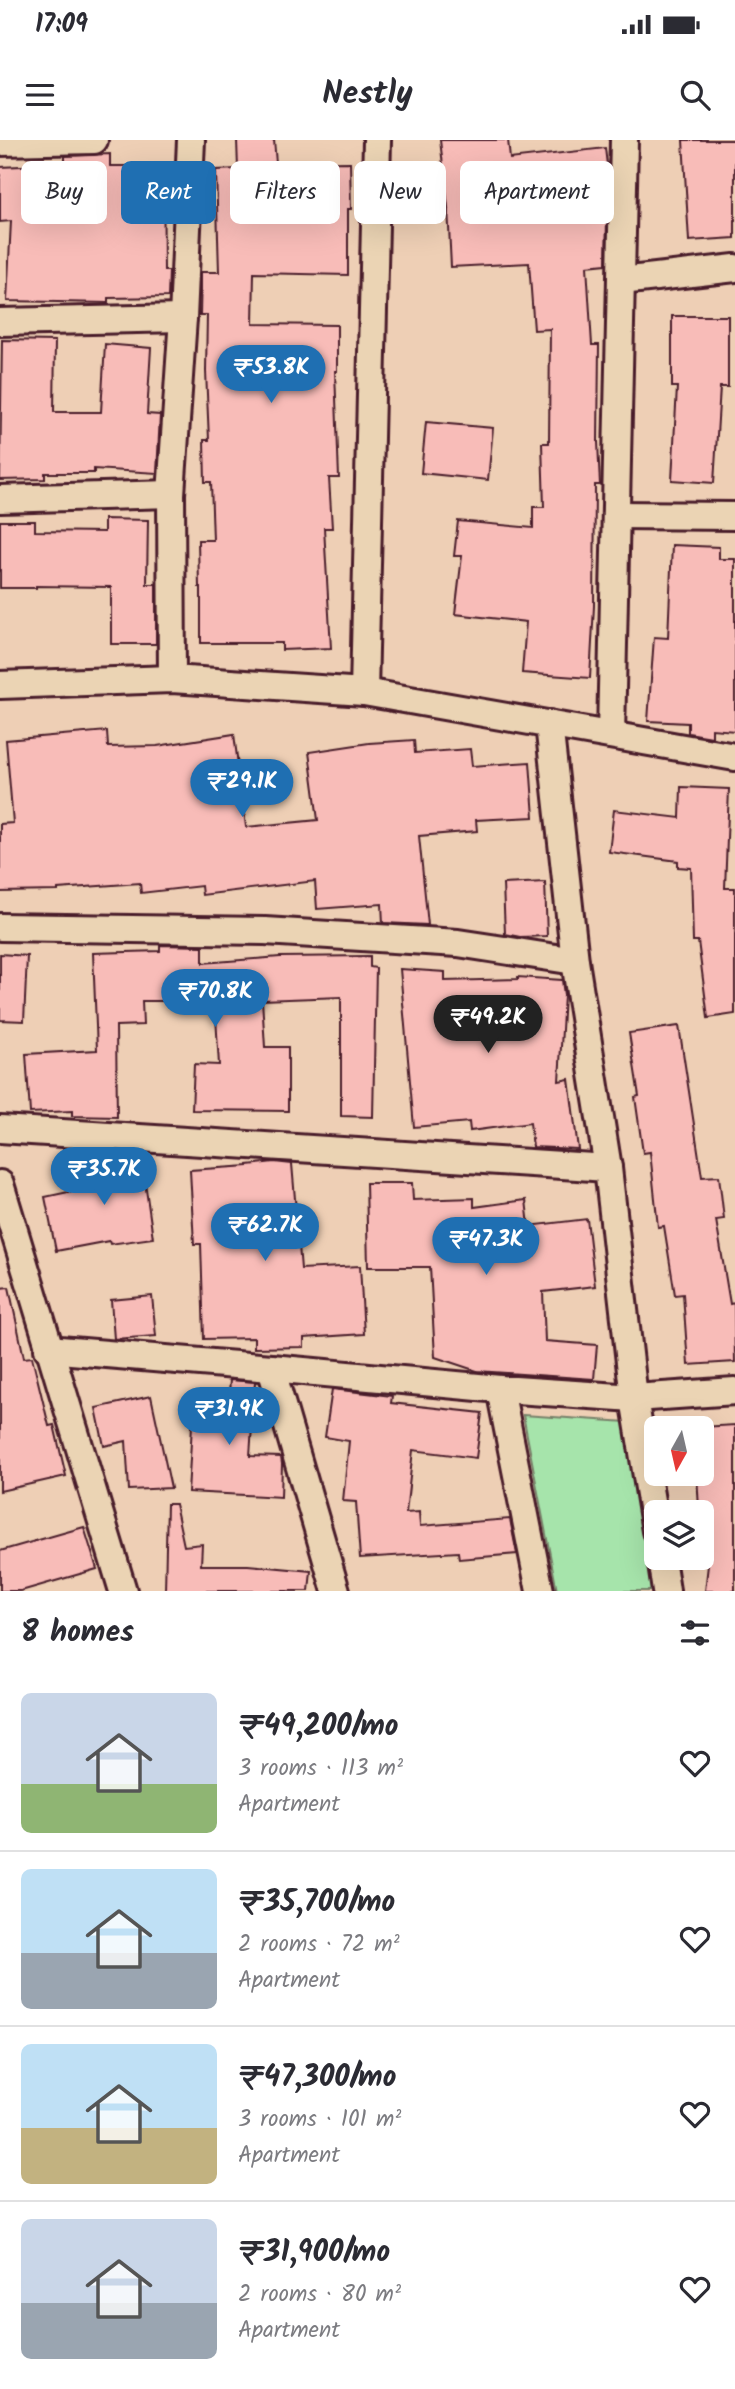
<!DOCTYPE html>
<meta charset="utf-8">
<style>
:root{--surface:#fff;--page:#f7f7f7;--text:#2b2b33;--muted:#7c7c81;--line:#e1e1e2;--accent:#1f6fb2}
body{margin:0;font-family:Kalam,sans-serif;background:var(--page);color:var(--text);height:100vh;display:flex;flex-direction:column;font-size:26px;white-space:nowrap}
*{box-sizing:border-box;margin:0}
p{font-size:23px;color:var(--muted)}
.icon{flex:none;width:38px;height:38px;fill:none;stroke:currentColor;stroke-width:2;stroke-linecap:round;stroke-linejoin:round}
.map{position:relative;height:1451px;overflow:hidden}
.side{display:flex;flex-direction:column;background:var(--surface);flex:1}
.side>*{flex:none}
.top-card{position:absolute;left:21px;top:21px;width:693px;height:63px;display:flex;gap:14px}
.needle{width:46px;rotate:188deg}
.fabs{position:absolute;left:644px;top:1276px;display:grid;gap:14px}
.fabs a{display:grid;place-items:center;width:70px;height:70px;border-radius:10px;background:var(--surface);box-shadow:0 7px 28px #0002;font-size:35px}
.price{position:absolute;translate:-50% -60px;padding:0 16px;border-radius:24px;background:var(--accent);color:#fff;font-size:23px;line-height:46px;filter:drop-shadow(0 2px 4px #0008)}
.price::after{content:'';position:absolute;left:50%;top:42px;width:21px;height:16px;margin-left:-10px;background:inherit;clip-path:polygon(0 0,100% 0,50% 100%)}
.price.on{background:#222;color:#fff}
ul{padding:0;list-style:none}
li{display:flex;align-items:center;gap:21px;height:175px;padding:0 21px}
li+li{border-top:2px solid var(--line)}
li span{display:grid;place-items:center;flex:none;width:196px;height:140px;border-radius:10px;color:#555}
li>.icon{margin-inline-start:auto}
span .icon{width:84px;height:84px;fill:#fffc;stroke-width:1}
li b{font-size:30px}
h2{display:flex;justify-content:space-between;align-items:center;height:84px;padding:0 21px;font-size:30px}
.chip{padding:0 24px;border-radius:10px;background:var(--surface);box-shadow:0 7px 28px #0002;font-size:24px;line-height:63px}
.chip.on{background:var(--accent);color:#fff}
.status{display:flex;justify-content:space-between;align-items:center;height:49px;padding:0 35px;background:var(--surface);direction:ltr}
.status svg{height:19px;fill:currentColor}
header{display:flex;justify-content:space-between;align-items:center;height:91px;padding:0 21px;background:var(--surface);font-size:32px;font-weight:800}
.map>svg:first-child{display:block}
.green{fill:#a6e4ab;stroke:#78826b;stroke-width:2}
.building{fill:#f8bcb8;stroke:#4a1f2b;stroke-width:2}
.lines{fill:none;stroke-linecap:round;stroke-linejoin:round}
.minor-casing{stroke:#4a1f2b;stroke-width:32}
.minor{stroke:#ebd4b4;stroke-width:26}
</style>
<div class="status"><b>17:09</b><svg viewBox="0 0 49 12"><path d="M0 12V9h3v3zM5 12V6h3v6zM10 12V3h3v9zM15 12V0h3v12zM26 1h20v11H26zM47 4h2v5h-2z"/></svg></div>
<header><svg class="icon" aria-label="menu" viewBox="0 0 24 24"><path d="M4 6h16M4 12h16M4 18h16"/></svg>Nestly<svg class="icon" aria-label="search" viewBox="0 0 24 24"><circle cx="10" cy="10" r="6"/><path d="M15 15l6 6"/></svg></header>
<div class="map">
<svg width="735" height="1451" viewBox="0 0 735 1451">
<rect width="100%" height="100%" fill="#eecfb5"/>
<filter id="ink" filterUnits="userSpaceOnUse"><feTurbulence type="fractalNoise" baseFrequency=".0143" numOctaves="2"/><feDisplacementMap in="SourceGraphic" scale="14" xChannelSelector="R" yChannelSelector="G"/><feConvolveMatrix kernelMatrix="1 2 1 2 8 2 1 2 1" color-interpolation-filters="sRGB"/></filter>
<g filter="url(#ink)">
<path class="green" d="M523,1275L627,1282L655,1451H557Z"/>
<g class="building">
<path d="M237,0H274L276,23L350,22L351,69H348V135L254,133L253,184L337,185V231H335L339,338H329L332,388H324L331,508L282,510V503H201V447H199L198,400H213L211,342H205L204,300H209L206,231L207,175H200L201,132H219L216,30L238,29Z"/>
<path d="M440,0H508L510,19L605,8L608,34L606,124L587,126L592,205H599L598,302L600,345H595L594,466L590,538L522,533L526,482L455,474L462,416H454L458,381L533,388V367H544L542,303H549L550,189L534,190L529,123L451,127L448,67Z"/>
<path d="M683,0H735V98L689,101Z"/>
<path d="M110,14V26H163L164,131H169L168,157L108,158V163L7,161L11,81L0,82V27L65,24V16Z"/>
<path d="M672,176H728V247H720L714,343L672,340L677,247H672Z"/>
<path d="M2,200L55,201L54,272H101L105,204L151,208L147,274L160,275L157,333L94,329V333H45V339L0,340Z"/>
<path d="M426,282L493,288L488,340L421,333Z"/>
<path d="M104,379L148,380L147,444H156V504H111V447L36,446V448H0V381H35V391L104,392Z"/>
<path d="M672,405L719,407V419H735V591L712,589V597L688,593V583L648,581L654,497L668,498Z"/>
<path d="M107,591L108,607L157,606L234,594L246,687L318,680L309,612L369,603L414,600L415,613L470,609L472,626L530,622L534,677L476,680L477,691L419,696L428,785L383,783L382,764L317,769L315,741L202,755L201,746L141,753L140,743L58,749V751L0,752V684L13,683L6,600Z"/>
<path d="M681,647L729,649L725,748H735V874L708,878L698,801H693L691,728L678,727V721L609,712L614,670L680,678Z"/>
<path d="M545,742L547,796L520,797L505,794L503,744Z"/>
<path d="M160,805L203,806V823L280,817L370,816V827L376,828L373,977L341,976V857L262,860L265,907H288V971L192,970L194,924L219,925L215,861H142L143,885L116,886L117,977L72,976V971L30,973L26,914L97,910L93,813L160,811Z"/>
<path d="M0,814L27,816L24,881L0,880Z"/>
<path d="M400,829L445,832V841L518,839V837L562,840L564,855L559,941L569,939L578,1009L533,1007L530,983L470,991L469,982L414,987Z"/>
<path d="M679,886L702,1037L719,1036L724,1079L716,1080L730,1164L734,1163L735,1222L688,1225L683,1154L675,1155L664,1086L658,1087L650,1012L643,1013L635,957L639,956L629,893Z"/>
<path d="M117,1012L141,1014L153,1098L110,1104L109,1101L56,1111L45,1057L101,1045L97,1015Z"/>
<path d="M274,1022L292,1024L301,1129L360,1126L364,1194L304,1198V1207L254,1208V1198L204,1199L201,1104H194L190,1030L248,1026V1025Z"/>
<path d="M366,1043H412L413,1060L474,1058V1067L526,1060L529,1086L587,1079L595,1146L543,1152L545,1201L597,1205L594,1239L477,1231L435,1217L430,1127H368Z"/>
<path d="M9,1147L24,1218L32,1217L49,1286L54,1285L66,1336L0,1351V1148Z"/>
<path d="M152,1156L156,1196L114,1199L111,1160Z"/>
<path d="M230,1240L255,1242L250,1316L281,1317L282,1324L281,1357L188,1352L194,1252L229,1254Z"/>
<path d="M332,1249L392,1256L391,1263L482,1273L476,1318L413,1310L406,1373L419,1372L420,1386L510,1379L517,1414L459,1419L458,1412L360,1418L356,1362L343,1361L349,1301L325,1297Z"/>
<path d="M151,1256L171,1348L129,1350L126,1301L104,1306L96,1268Z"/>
<path d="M735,1285V1451H705L708,1425H702V1369H699L697,1334H702V1287Z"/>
<path d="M167,1364H175L184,1406L202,1404L201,1425H248L311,1431L309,1451H165Z"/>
<path d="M84,1387L97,1429L21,1451H0V1411Z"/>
</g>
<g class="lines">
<defs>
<g id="minor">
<path d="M0,2L94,0"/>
<path d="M621,141L735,128"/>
<path d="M0,182L183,178"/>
<path d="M0,359L171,354"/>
<path d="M616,375L735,376"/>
<path d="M172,539L171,354L183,178L191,0"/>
<path d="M0,545L172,539L364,552L735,617"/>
<path d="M364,552L377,0"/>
<path d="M611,595L624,0"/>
<path d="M0,787L265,791L458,803L575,821L549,584"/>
<path d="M575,821L608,1028L634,1258L656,1391"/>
<path d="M0,989L608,1028"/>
<path d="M0,1044L123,1451"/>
<path d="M48,1209L271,1228"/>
<path d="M500,1249L540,1451"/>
<path d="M661,1418L666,1451"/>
<path d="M336,1451L271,1228L500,1249L634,1258L735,1251"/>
</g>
</defs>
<use href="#minor" class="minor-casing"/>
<use href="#minor" class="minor"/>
</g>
</g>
</svg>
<div class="fabs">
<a><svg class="needle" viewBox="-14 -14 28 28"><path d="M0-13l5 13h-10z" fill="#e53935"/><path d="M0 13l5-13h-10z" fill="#7c7c81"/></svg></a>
<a><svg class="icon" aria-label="layers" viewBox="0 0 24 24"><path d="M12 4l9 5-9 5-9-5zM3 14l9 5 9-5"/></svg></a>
</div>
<b class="price" style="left:271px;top:265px">₹53.8K</b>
<b class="price" style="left:242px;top:679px">₹29.1K</b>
<b class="price" style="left:215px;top:889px">₹70.8K</b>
<b class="price on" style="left:488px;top:915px">₹49.2K</b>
<b class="price" style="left:104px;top:1067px">₹35.7K</b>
<b class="price" style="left:265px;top:1123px">₹62.7K</b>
<b class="price" style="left:486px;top:1137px">₹47.3K</b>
<b class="price" style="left:229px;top:1307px">₹31.9K</b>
<div class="top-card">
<a class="chip">Buy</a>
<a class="chip on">Rent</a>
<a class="chip">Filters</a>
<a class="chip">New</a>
<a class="chip">Apartment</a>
</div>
</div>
<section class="side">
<h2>8 homes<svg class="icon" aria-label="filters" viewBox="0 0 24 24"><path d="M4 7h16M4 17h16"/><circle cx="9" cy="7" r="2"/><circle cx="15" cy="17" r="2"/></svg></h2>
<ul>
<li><span style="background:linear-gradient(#c9d6e8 65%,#8fb573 0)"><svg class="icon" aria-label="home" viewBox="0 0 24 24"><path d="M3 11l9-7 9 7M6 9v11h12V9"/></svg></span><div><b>₹49,200/mo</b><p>3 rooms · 113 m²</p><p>Apartment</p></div><svg class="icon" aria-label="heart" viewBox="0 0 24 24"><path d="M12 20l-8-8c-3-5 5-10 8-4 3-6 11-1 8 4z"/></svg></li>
<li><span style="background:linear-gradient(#bfe0f5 60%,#9aa5b1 0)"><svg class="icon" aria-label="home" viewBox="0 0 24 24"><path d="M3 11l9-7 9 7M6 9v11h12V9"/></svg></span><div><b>₹35,700/mo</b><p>2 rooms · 72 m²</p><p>Apartment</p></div><svg class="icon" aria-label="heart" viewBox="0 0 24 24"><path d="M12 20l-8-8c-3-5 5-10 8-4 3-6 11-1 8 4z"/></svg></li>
<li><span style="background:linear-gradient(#bfe0f5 60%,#c2b280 0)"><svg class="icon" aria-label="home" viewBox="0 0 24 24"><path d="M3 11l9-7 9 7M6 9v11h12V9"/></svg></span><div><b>₹47,300/mo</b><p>3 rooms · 101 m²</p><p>Apartment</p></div><svg class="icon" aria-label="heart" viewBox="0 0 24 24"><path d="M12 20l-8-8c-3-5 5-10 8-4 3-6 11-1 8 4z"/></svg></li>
<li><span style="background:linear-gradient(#c9d6e8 60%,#9aa5b1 0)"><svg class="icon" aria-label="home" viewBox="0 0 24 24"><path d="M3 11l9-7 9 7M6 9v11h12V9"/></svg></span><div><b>₹31,900/mo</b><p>2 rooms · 80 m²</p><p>Apartment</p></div><svg class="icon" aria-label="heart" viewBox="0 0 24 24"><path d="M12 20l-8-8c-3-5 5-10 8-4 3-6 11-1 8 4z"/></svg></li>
</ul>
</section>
